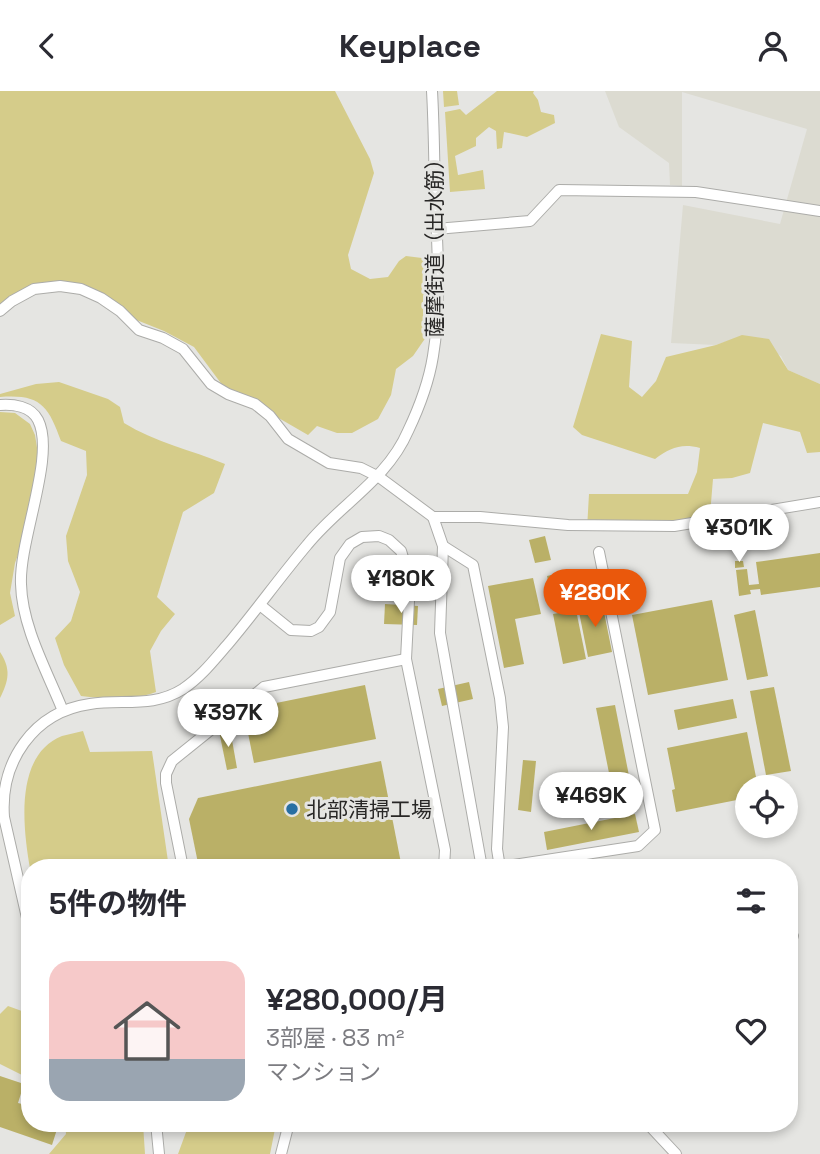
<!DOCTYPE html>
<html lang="ja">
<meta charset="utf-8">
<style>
:root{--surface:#fff;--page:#f2f2f3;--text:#2b2b33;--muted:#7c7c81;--line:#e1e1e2;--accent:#ea580c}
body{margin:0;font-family:"Space Grotesk","Noto Sans JP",sans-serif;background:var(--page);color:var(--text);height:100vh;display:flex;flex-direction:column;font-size:26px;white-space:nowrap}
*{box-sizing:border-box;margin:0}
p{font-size:23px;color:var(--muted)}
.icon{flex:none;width:38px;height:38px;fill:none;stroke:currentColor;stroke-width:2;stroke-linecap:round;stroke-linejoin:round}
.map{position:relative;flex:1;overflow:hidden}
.details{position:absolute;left:21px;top:768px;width:777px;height:273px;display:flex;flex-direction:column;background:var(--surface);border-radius:28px;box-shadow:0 4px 10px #0003}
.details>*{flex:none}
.buttons{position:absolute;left:735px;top:684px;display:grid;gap:14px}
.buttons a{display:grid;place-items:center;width:63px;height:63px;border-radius:50%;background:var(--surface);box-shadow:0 4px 10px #0003;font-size:35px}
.price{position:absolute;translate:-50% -60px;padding:0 16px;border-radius:24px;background:#fff;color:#222;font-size:23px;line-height:46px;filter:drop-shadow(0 2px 4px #0008)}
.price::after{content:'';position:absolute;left:50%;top:42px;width:21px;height:16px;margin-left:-10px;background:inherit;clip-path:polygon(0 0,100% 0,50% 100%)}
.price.on{background:var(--accent);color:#fff}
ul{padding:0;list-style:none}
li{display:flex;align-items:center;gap:21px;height:175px;padding:0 28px}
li+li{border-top:2px solid var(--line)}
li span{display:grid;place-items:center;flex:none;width:196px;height:140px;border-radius:21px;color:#555}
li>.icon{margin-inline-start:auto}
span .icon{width:84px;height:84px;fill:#fffc;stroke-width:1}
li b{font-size:30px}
h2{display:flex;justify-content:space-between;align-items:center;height:84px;padding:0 28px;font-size:30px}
header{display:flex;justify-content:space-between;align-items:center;height:91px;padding:0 28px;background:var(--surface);font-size:32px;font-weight:700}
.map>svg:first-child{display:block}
.built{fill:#dcdbd1}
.green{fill:#d5cc8a}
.building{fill:#bab067}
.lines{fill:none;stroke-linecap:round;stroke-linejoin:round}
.minor-casing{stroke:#acaca9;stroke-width:12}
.minor{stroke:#fff;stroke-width:10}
.poi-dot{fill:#286fa3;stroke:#e5e5e2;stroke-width:2.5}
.labels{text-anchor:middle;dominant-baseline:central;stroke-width:6;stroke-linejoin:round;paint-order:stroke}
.street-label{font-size:21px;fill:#282726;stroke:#e5e5e2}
.poi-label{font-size:21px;fill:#282726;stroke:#e5e5e2;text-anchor:start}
</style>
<header><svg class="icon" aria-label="back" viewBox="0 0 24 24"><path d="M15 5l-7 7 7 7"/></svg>Keyplace<svg class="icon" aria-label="person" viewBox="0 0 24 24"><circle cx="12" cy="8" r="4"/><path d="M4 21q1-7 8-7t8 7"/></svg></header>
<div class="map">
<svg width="820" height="1063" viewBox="0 0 820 1063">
<rect width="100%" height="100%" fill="#e5e5e2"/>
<path class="built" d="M605,0H820V293L788,279L781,265L742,245L716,254L671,252L683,114L780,133L807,38L682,1V95L670,94L669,72L619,36Z"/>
<g class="green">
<path d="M0,0H335L370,68L374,82L348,164L351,178L370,188L388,186L399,170L406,165L430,168L433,236L413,265L396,278L391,304L378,328L352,342H337L317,335L308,344L223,295L194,256L164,240L134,228L103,202L70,192L43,191L18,201L0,214Z"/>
<path d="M443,0H457L459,14L444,16Z"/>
<path d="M497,0H534L533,2L538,9L541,21L554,24L555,32L527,46L504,41L502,57L497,58L496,40L489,36L476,47V55L455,65L458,84L483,79L485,98L450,101L445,21L460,18L466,24Z"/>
<path d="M601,243L632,250L629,296L642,306L656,290L666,266L716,254L742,244L769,248L788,279L820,293V361L807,362L800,341L763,332L750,382L732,387L713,388L709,436L639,434L587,438L589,403H688L697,381L700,357C681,352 670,357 655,368L582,344L573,336Z"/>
<path d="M59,291L108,308L120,316L124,332C155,351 191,359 225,373L214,402L183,421L157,506L175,523L161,540L150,560L156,601C132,610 107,608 81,605L64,574L55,547L71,530L80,501L68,470L66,445L87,384L86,360L61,350C48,314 40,303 0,306V303L36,293Z"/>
<path d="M0,321L15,322L30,333L35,344L43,394L15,472L10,502L15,525L0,534Z"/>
<path d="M0,561C11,578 9,589 0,607Z"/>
<path d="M83,640L90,661L152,660L169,777H30C23,737 14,664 62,645C69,643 76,642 83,640Z"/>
<path d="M8,915L30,923V988L0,973V923Z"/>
<path d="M65,1033H143L145,1063H49L66,1043Z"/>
<path d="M189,1033V1032L276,1033L270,1063H178Z"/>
</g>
<g class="building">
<path d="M545,445L551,469L535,472L529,449Z"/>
<path d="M820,462V496L761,504L760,498L750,499L751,503L739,505L736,479L747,478L749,494L759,493L756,471Z"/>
<path d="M735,470H743L744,476L735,477Z"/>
<path d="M560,482L567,515L554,517L547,485Z"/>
<path d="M533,487L541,523L515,528L524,573L504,577L488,495Z"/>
<path d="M712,509L728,589L648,604L632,524Z"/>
<path d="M602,511L612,561L588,566L578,516Z"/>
<path d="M385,513L418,515L417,534L384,533Z"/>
<path d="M576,519L586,568L563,573L553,523Z"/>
<path d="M755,519L768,585L747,589L734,524Z"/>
<path d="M469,591L473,608L442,615L438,598Z"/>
<path d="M365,594L376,648L254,672L245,627L251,617Z"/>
<path d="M774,596L791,680L766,684L750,600Z"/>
<path d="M733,608L737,627L678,639L674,619Z"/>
<path d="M615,614L634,710L622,716L620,706L614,707L596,617Z"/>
<path d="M230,638L237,677L227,679L219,640Z"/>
<path d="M747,641L758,696H747V707L676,721L672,699L675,698L667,657Z"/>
<path d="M523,669L536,670L531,721L518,719Z"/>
<path d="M381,670L402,777H199L189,728L198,707Z"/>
<path d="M635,723L639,741L547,759L544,741Z"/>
<path d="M637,769L639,777H605V776Z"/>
<path d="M0,985L24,993L18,1012L30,1015V1032H59L52,1054L0,1036Z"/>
</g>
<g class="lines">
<defs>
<g id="minor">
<path d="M436,138L530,130L559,99L696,101L820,120"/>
<path d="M0,220L12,210L34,198L60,195L81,198L101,207L120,220L139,239L163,247L183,258L211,293L228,303L255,313L270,325L288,348L329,372L361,377L379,386L433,426H480L568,434L674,435L820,411"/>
<path d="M0,314C13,313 31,315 38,329C56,364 19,449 21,493C22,536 47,580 63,620"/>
<path d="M433,426L443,455L440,542L482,777"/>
<path d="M443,455L473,474L500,607L503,636L497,758L500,777"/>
<path d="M260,514L291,539L311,540L319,536L330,521L340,467L350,453L362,446L379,445L389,449L401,460L410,490L406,568L445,759L444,777"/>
<path d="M183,777L166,692V683L172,670L264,596L406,568"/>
<path d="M494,777L638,755L655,739L599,461"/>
<path d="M30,840L4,726C0,671 33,621 90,613C123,608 153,617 183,598C201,586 214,569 228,553C255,521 280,486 307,454C339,414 387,389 408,340C419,317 429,290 433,265C442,211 437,154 435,101C434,67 434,34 432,0"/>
<path d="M789,848L793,845"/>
<path d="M156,1032L159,1063"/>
<path d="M647,1032L676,1063"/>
<path d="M281,1063L289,1032"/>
</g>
</defs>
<use href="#minor" class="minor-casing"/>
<use href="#minor" class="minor"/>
</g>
<circle class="poi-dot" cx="292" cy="718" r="7"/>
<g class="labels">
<g class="street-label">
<text transform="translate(434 152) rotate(-90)">薩摩街道（出水筋）</text>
</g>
<g class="poi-label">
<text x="306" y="718">北部清掃工場</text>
</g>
</g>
</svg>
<div class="buttons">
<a><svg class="icon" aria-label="locate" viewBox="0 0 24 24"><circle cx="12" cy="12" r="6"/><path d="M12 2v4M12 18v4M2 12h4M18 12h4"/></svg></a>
</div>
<b class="price" style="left:739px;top:473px">¥301K</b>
<b class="price" style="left:401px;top:524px">¥180K</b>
<b class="price on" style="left:595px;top:538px">¥280K</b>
<b class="price" style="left:228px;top:658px">¥397K</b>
<b class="price" style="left:591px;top:741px">¥469K</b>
<section class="details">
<h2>5件の物件<svg class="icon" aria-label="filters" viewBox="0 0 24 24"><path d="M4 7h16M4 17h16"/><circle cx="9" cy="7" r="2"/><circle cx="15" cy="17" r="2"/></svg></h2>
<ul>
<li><span style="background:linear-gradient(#f6c9c9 70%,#9aa5b1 0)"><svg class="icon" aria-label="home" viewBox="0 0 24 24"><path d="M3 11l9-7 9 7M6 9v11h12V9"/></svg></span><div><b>¥280,000/月</b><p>3部屋 · 83 m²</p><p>マンション</p></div><svg class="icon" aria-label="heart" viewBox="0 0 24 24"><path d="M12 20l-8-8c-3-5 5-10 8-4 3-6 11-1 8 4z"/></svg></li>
</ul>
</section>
</div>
